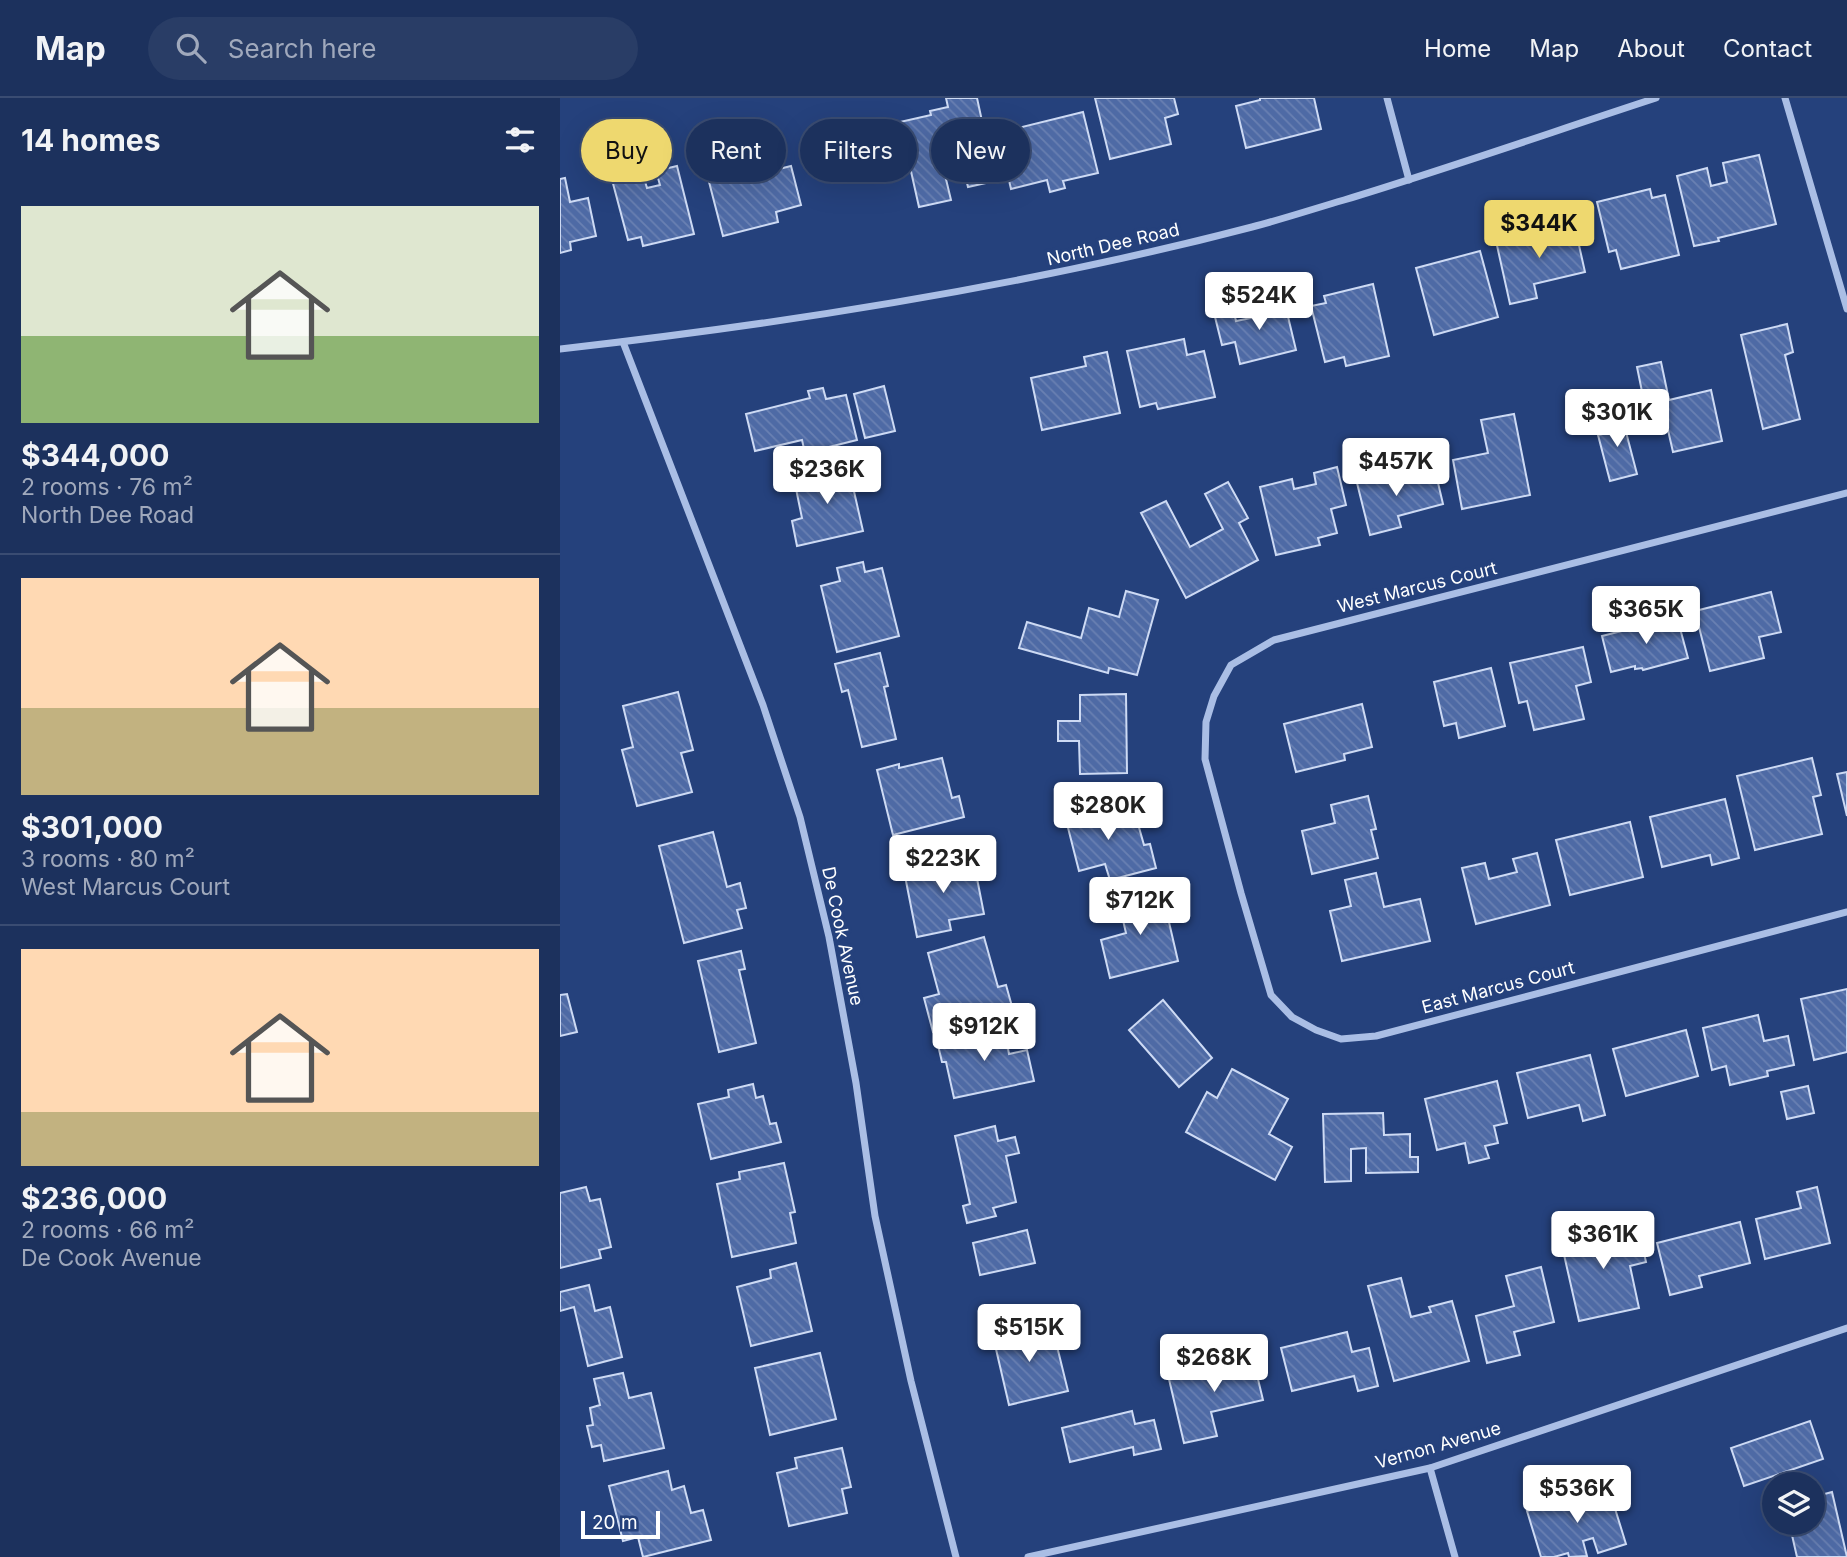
<!DOCTYPE html>
<meta charset="utf-8">
<style>
:root{--surface:#1c315d;--page:#293d66;--text:#f1f3f6;--muted:#a0a9bc;--line:#3a4c72;--accent:#eed86f}
body{margin:0;font-family:Inter,sans-serif;background:var(--page);color:var(--text);height:100vh;display:flex;flex-direction:column;font-size:26px;white-space:nowrap}
*{box-sizing:border-box;margin:0}
p{font-size:23px;color:var(--muted)}
.icon{flex:none;width:38px;height:38px;fill:none;stroke:currentColor;stroke-width:2;stroke-linecap:round;stroke-linejoin:round}
.map{position:relative;flex:1;overflow:hidden}
.sheet{display:flex;flex-direction:column;background:var(--surface);width:560px}
.sheet>*{flex:none}
.guide{position:absolute;left:21px;top:21px;width:665px;height:63px;display:flex;gap:14px}
.fabs{position:absolute;left:1202px;top:1374px;display:grid;gap:14px}
.fabs a{display:grid;place-items:center;width:63px;height:63px;border-radius:50%;background:var(--surface);box-shadow:0 7px 28px #0002,0 0 0 2px var(--line);font-size:35px}
.scale{position:absolute;left:21px;bottom:18px;width:79px;box-sizing:border-box;padding-left:7px;border:4px solid #fff;border-top:0;font-size:19px;line-height:24px;white-space:nowrap;color:#fff;-webkit-text-stroke:5px #25417c;paint-order:stroke}
.price{position:absolute;translate:-50% -60px;padding:0 16px;border-radius:7px;background:#fff;color:#222;font-size:23px;line-height:46px;filter:drop-shadow(0 2px 4px #0008)}
.price::after{content:'';position:absolute;left:50%;top:42px;width:21px;height:16px;margin-left:-10px;background:inherit;clip-path:polygon(0 0,100% 0,50% 100%)}
.price.active{background:var(--accent);color:#111}
ul{padding:0;list-style:none}
li{display:grid;align-content:center;gap:14px;height:371px;padding:0 21px}
li+li{border-top:2px solid var(--line)}
li span{display:grid;place-items:center;height:217px;border-radius:0px;color:#555}
li>.icon{margin-inline-start:auto}
span .icon{width:126px;height:126px;fill:#fffc;stroke-width:1}
li b{font-size:30px}
h2{display:flex;justify-content:space-between;align-items:center;height:84px;padding:0 21px;font-size:30px}
.chip{padding:0 24px;border-radius:32px;background:var(--surface);box-shadow:0 7px 28px #0002,0 0 0 2px var(--line);font-size:24px;line-height:63px}
.chip.active{background:var(--accent);color:#111}
header{display:flex;align-items:center;gap:42px;box-sizing:border-box;height:98px;padding:0 35px;background:var(--surface);border-bottom:2px solid var(--line)}
header strong{font-size:33px}
nav{display:flex;gap:38px;margin-inline-start:auto;font-size:24px}
.search{width:490px;height:63px;background:var(--page);display:flex;align-items:center;gap:18px;box-sizing:border-box;padding:0 24px;border-radius:38px;color:var(--muted);font-size:26px}
main{display:flex;flex:1;min-height:0}
.map>svg:first-child{display:block}
.building{fill:url(#building-back-hatch);stroke:#cddaf4;stroke-width:2}
.lines{fill:none;stroke-linecap:round;stroke-linejoin:round}
.minor{stroke:#aabee5;stroke-width:7}
.labels{text-anchor:middle;dominant-baseline:central;stroke-width:7;stroke-linejoin:round;paint-order:stroke}
.street-label{font-size:18px;fill:#fff;stroke:#25417c}
</style>
<header>
<strong>Map</strong>
<div class="search"><svg class="icon" aria-label="search" viewBox="0 0 24 24"><circle cx="10" cy="10" r="6"/><path d="M15 15l6 6"/></svg>Search here</div>
<nav><a>Home</a><a>Map</a><a>About</a><a>Contact</a></nav>
</header>
<main>
<section class="sheet">
<h2>14 homes<svg class="icon" aria-label="filters" viewBox="0 0 24 24"><path d="M4 7h16M4 17h16"/><circle cx="9" cy="7" r="2"/><circle cx="15" cy="17" r="2"/></svg></h2>
<ul>
<li><span style="background:linear-gradient(#dfe7d0 60%,#8fb573 0)"><svg class="icon" aria-label="home" viewBox="0 0 24 24"><path d="M3 11l9-7 9 7M6 9v11h12V9"/></svg></span><div><b>$344,000</b><p>2 rooms · 76 m²</p><p>North Dee Road</p></div></li>
<li><span style="background:linear-gradient(#ffd9b3 60%,#c2b280 0)"><svg class="icon" aria-label="home" viewBox="0 0 24 24"><path d="M3 11l9-7 9 7M6 9v11h12V9"/></svg></span><div><b>$301,000</b><p>3 rooms · 80 m²</p><p>West Marcus Court</p></div></li>
<li><span style="background:linear-gradient(#ffd9b3 75%,#c2b280 0)"><svg class="icon" aria-label="home" viewBox="0 0 24 24"><path d="M3 11l9-7 9 7M6 9v11h12V9"/></svg></span><div><b>$236,000</b><p>2 rooms · 66 m²</p><p>De Cook Avenue</p></div></li>
</ul>
</section>
<div class="map">
<svg width="1287" height="1459" viewBox="0 0 1287 1459">
<defs>
<pattern id="building-back-hatch" width="6" height="6" patternUnits="userSpaceOnUse" patternTransform="scale(1.75)"><rect width="6" height="6" fill="#4e6aa5"/><path d="M-1 5l2 2M0 0l6 6M5-1l2 2" fill="none" stroke="#6980b2"/></pattern>
</defs>
<rect width="100%" height="100%" fill="#25417c"/>
<g class="building">
<path d="M386,0H417L435,83L408,89L404,73L385,77L391,102L359,109L340,24L371,17L370,13L388,9Z"/>
<path d="M535,0H614L618,16L605,20L611,46L550,61Z"/>
<path d="M700,0H754L761,31L686,50L676,8L700,2Z"/>
<path d="M523,14L538,75L503,83L505,90L490,94L487,82L451,91L438,35Z"/>
<path d="M169,41L177,72L212,63L215,72L231,68L241,107L216,114L218,124L163,138L148,80L159,77L151,46Z"/>
<path d="M1199,57L1216,126L1158,140L1159,143L1134,148L1117,78L1147,70L1151,88L1167,84L1163,65Z"/>
<path d="M117,68L134,136L83,148L81,139L68,142L51,78L81,70L87,90L100,87L96,73Z"/>
<path d="M5,80L10,104L28,100L36,138L10,144L11,152L0,155V81Z"/>
<path d="M1090,91L1092,100L1105,97L1119,157L1061,171L1056,152L1049,154L1037,104Z"/>
<path d="M1014,125L1025,174L974,186L977,200L950,206L936,143Z"/>
<path d="M920,153L938,219L874,237L856,170Z"/>
<path d="M813,186L829,258L786,268L784,259L765,264L751,208L766,205L764,198Z"/>
<path d="M724,202L736,252L680,266L675,244L662,247L655,219L674,215L676,223L691,220L689,211Z"/>
<path d="M1227,226L1233,254L1225,257L1240,321L1203,331L1181,237Z"/>
<path d="M624,241L627,257L644,253L655,299L598,311L596,305L580,309L567,253Z"/>
<path d="M547,254L560,315L482,332L471,280L526,268L524,259Z"/>
<path d="M1101,264L1109,302L1151,292L1162,343L1113,354L1105,319L1088,323L1077,269Z"/>
<path d="M324,288L335,333L305,340L294,296Z"/>
<path d="M263,290L266,301L286,297L297,342L245,355L242,342L195,353L186,316L250,300L248,293Z"/>
<path d="M1061,315L1077,376L1050,383L1038,337L1047,335L1043,320Z"/>
<path d="M954,316L970,397L902,411L893,362L928,355L921,322Z"/>
<path d="M293,367L297,388L293,389L303,433L237,448L232,423L242,420L234,381Z"/>
<path d="M777,369L786,407L771,411L777,435L758,440L760,447L716,457L700,389L732,381L734,391L756,386L754,375Z"/>
<path d="M875,372L883,406L838,418L841,429L810,437L796,381L828,373L831,383Z"/>
<path d="M668,384L688,420L679,425L698,462L626,500L581,415L606,403L630,449L663,431L645,396Z"/>
<path d="M303,464L305,474L322,470L339,538L277,554L261,488L280,483L277,470Z"/>
<path d="M566,493L598,502L577,577L549,570L548,575L459,550L467,524L521,540L529,510L559,519Z"/>
<path d="M1211,494L1221,534L1199,539L1204,560L1150,573L1135,513Z"/>
<path d="M1117,519L1128,560L1083,572L1082,570L1075,571V568L1051,574L1042,538Z"/>
<path d="M1023,549L1031,584L1016,588L1024,621L974,632L967,603L959,605L950,565Z"/>
<path d="M320,555L328,588L324,589L336,641L302,649L288,592L282,594L275,566Z"/>
<path d="M931,570L945,628L899,640L896,625L884,628L874,584Z"/>
<path d="M118,594L133,652L121,655L132,694L77,708L62,652L73,649L63,608Z"/>
<path d="M566,596L567,675L520,676L519,643H498V623H520V597Z"/>
<path d="M802,606L812,649L784,656L785,662L736,674L724,626Z"/>
<path d="M382,660L392,700L399,698L404,719L333,737L317,672L339,666V670Z"/>
<path d="M1252,660L1261,697L1253,699L1262,736L1195,752L1177,678Z"/>
<path d="M1287,674V718L1277,676Z"/>
<path d="M808,698L816,731L811,732L818,760L752,776L742,733L775,725L771,707Z"/>
<path d="M1165,701L1179,760L1152,767L1150,757L1102,769L1090,719Z"/>
<path d="M546,703L552,725L576,719L584,747L590,746L596,770L550,782L545,766L519,773L504,714Z"/>
<path d="M1070,724L1083,779L1010,797L996,742Z"/>
<path d="M153,734L167,789L180,785L186,810L177,812L182,830L124,845L99,748Z"/>
<path d="M977,755L990,807L916,826L902,770L925,765L929,781L957,774L953,761Z"/>
<path d="M413,760L424,816L389,822L391,832L357,839L344,773Z"/>
<path d="M816,775L824,809L860,801L870,843L782,863L770,813L791,808L785,782Z"/>
<path d="M593,792L597,809L605,807L618,863L550,880L541,842L566,835L558,801Z"/>
<path d="M424,839L438,889L446,887L453,912L373,934L364,900L379,896L368,855Z"/>
<path d="M181,853L185,871L179,872L196,945L159,954L138,863Z"/>
<path d="M1287,891V954L1254,962L1241,901Z"/>
<path d="M7,896L17,934L0,938V897Z"/>
<path d="M603,902L652,960L619,989L569,932Z"/>
<path d="M1198,917L1204,943L1228,938L1234,967L1207,973L1208,978L1170,987L1166,968L1152,972L1143,930Z"/>
<path d="M444,929L449,956L467,952L474,983L394,1000L386,964H382L377,943Z"/>
<path d="M1126,932L1138,978L1066,998L1053,951Z"/>
<path d="M1030,957L1045,1017L1023,1023L1019,1007L968,1020L957,975Z"/>
<path d="M672,971L728,1001L709,1036L732,1049L715,1082L626,1034L647,994L657,1000Z"/>
<path d="M937,983L947,1025L934,1028L938,1045L925,1048L929,1060L909,1065L905,1045L877,1052L865,1001Z"/>
<path d="M193,986L196,1000L203,998L210,1026L216,1025L221,1044L151,1061L138,1006L169,999L168,992Z"/>
<path d="M1248,988L1254,1015L1227,1021L1221,994Z"/>
<path d="M823,1015L824,1037L850,1036V1059H858V1074L806,1075V1050L791,1051V1083L765,1084L763,1016Z"/>
<path d="M435,1028L438,1043L455,1039L459,1055L446,1058L456,1104L433,1110L436,1118L407,1125L403,1108L410,1106L395,1038Z"/>
<path d="M224,1065L235,1114L230,1115L236,1145L172,1159L157,1086L180,1081L179,1074Z"/>
<path d="M26,1089L30,1103L40,1101L51,1149L39,1152L41,1160L0,1170V1095Z"/>
<path d="M1257,1089L1270,1145L1205,1161L1196,1121L1241,1110L1237,1094Z"/>
<path d="M1180,1124L1190,1165L1139,1178L1142,1189L1110,1197L1097,1145Z"/>
<path d="M1078,1128L1086,1164L1070,1168L1079,1210L1019,1223L1000,1139L1019,1135L1020,1140Z"/>
<path d="M467,1132L475,1165L420,1177L413,1145Z"/>
<path d="M236,1165L252,1233L191,1248L177,1189L211,1180L210,1172Z"/>
<path d="M981,1169L994,1224L954,1234L960,1257L927,1265L916,1218L954,1208L946,1178Z"/>
<path d="M841,1180L851,1219L871,1214L869,1209L892,1203L909,1263L834,1283L808,1188Z"/>
<path d="M29,1187L35,1213L50,1209L62,1259L28,1268L14,1209L0,1213V1194Z"/>
<path d="M471,1224L475,1241L494,1236L508,1293L449,1307L432,1234Z"/>
<path d="M787,1234L792,1254L809,1250L818,1288L798,1293L794,1278L732,1293L721,1250Z"/>
<path d="M690,1248L703,1302L651,1314L657,1338L624,1345L608,1277L641,1269L644,1279L670,1273L666,1253Z"/>
<path d="M260,1255L276,1321L210,1337L195,1270Z"/>
<path d="M63,1275L69,1300L91,1295L104,1350L44,1363L41,1347L32,1349L27,1328L33,1327L30,1310L40,1307L34,1281Z"/>
<path d="M572,1313L575,1326L594,1322L601,1351L574,1357L573,1349L510,1364L502,1330Z"/>
<path d="M1250,1323L1263,1361L1184,1388L1171,1350Z"/>
<path d="M282,1350L291,1389L282,1391L287,1415L229,1428L217,1375L237,1370L235,1360Z"/>
<path d="M108,1373L112,1392L124,1388L131,1415L143,1412L151,1442L83,1459L78,1439L63,1443L49,1388Z"/>
<path d="M1048,1388L1066,1446L1038,1455L1033,1440L1023,1443L1027,1458L1009,1459L1008,1455L994,1459H981L967,1413Z"/>
<path d="M1272,1394L1287,1459H1237L1229,1424H1253V1399Z"/>
</g>
<g class="lines">
<g class="minor">
<path d="M827,0L849,82"/>
<path d="M1225,0L1287,211"/>
<path d="M63,244L203,607L240,719L269,839L296,985L315,1118L351,1283L396,1459"/>
<path d="M0,251C231,225 466,188 692,129C723,121 753,111 784,102C889,70 992,34 1096,0"/>
<path d="M1287,395L714,542L671,567L654,598L646,624L645,661L681,795L711,897L732,919L756,932L781,941L816,938L1287,814"/>
<path d="M870,1370L895,1459"/>
<path d="M468,1459L870,1370L1287,1230"/>
</g>
</g>
<g class="labels">
<g class="street-label">
<text transform="translate(553 146) rotate(-13)">North Dee Road</text>
<text transform="translate(857 489) rotate(-14)">West Marcus Court</text>
<text transform="translate(283 838) rotate(78)">De Cook Avenue</text>
<text transform="translate(938 889) rotate(-15)">East Marcus Court</text>
<text transform="translate(878 1347) rotate(-16)">Vernon Avenue</text>
</g>
</g>
</svg>
<div class="fabs">
<a><svg class="icon" aria-label="layers" viewBox="0 0 24 24"><path d="M12 4l9 5-9 5-9-5zM3 14l9 5 9-5"/></svg></a>
</div>
<div class="scale">20 m</div>
<b class="price active" style="left:979px;top:162px">$344K</b>
<b class="price" style="left:699px;top:234px">$524K</b>
<b class="price" style="left:1057px;top:351px">$301K</b>
<b class="price" style="left:836px;top:400px">$457K</b>
<b class="price" style="left:267px;top:408px">$236K</b>
<b class="price" style="left:1086px;top:548px">$365K</b>
<b class="price" style="left:548px;top:744px">$280K</b>
<b class="price" style="left:383px;top:797px">$223K</b>
<b class="price" style="left:580px;top:839px">$712K</b>
<b class="price" style="left:424px;top:965px">$912K</b>
<b class="price" style="left:1043px;top:1173px">$361K</b>
<b class="price" style="left:469px;top:1266px">$515K</b>
<b class="price" style="left:654px;top:1296px">$268K</b>
<b class="price" style="left:1017px;top:1427px">$536K</b>
<div class="guide">
<a class="chip active">Buy</a>
<a class="chip">Rent</a>
<a class="chip">Filters</a>
<a class="chip">New</a>
</div>
</div>
</main>
